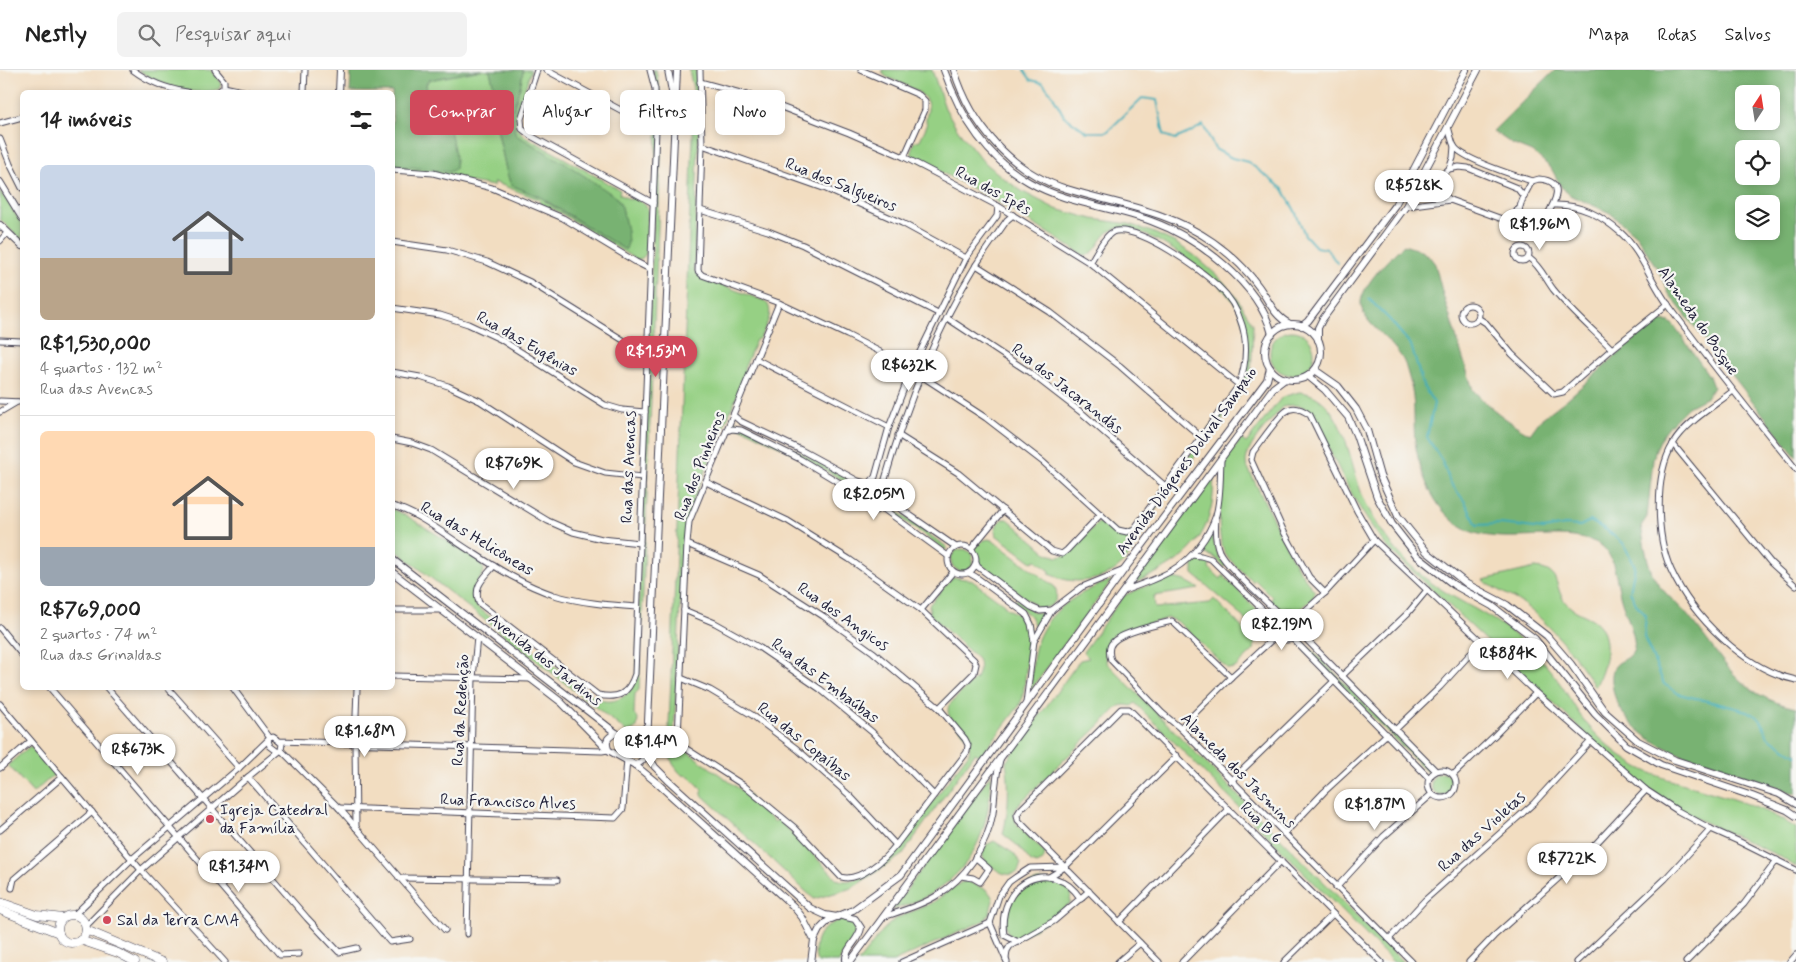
<!DOCTYPE html>
<html lang="pt">
<meta charset="utf-8">
<style>
:root{--surface:#fff;--page:#f2f2f2;--text:#222;--muted:#767676;--line:#e0e0e0;--accent:#d1495b}
body{margin:0;font-family:Mynerve,sans-serif;background:var(--page);color:var(--text);height:100vh;display:flex;flex-direction:column;font-size:19px;white-space:nowrap}
*{box-sizing:border-box;margin:0}
p{font-size:16px;color:var(--muted)}
.icon{flex:none;width:28px;height:28px;fill:none;stroke:currentColor;stroke-width:2;stroke-linecap:round;stroke-linejoin:round}
.map{position:relative;flex:1;overflow:hidden}
.side{position:absolute;left:20px;top:20px;width:375px;height:600px;display:flex;flex-direction:column;background:var(--surface);border-radius:8px;box-shadow:0 2px 8px #0003}
.side>*{flex:none}
.guide{position:absolute;left:410px;top:20px;width:475px;height:45px;display:flex;gap:10px}
.needle{width:32px;rotate:12deg}
.controls{position:absolute;left:1735px;top:15px;display:grid;gap:10px}
.controls a{display:grid;place-items:center;width:45px;height:45px;border-radius:8px;background:var(--surface);box-shadow:0 2px 8px #0003;font-size:25px}
.price{position:absolute;translate:-50% -42px;padding:0 11px;border-radius:18px;background:#fff;color:#222;font-size:16px;line-height:32px;filter:drop-shadow(0 1px 2px #0008)}
.price::after{content:'';position:absolute;left:50%;top:30px;width:15px;height:11px;margin-left:-8px;background:inherit;clip-path:polygon(0 0,100% 0,50% 100%)}
.price.on{background:var(--accent);color:#fff}
ul{padding:0;list-style:none}
li{display:grid;align-content:center;gap:10px;height:265px;padding:0 20px}
li+li{border-top:1px solid var(--line)}
li span{display:grid;place-items:center;height:155px;border-radius:8px;color:#555}
li>.icon{margin-inline-start:auto}
span .icon{width:90px;height:90px;fill:#fffc;stroke-width:1}
li b{font-size:21px}
h2{display:flex;justify-content:space-between;align-items:center;height:60px;padding:0 20px;font-size:21px}
.tag{padding:0 18px;border-radius:8px;background:var(--surface);box-shadow:0 2px 8px #0003;font-size:18px;line-height:45px}
.tag.on{background:var(--accent);color:#fff}
header{display:flex;align-items:center;gap:30px;box-sizing:border-box;height:70px;padding:0 25px;background:var(--surface);border-bottom:1px solid var(--line)}
header strong{font-size:24px}
nav{display:flex;gap:28px;margin-inline-start:auto;font-size:18px}
.search{width:350px;height:45px;background:var(--page);display:flex;align-items:center;gap:12px;box-sizing:border-box;padding:0 18px;border-radius:8px;color:var(--muted);font-size:19px}
.map>svg:first-child{display:block}
.green{fill:#96d084;stroke:#5c7960}
.forest{fill:#78b272;stroke:#4d6a56;fill-rule:evenodd}
.lines{fill:none;stroke-linecap:round;stroke-linejoin:round}
.stream{stroke:#3babb7;stroke-width:2}
.minor-casing{stroke:#413e4f;stroke-width:7}
.tertiary-casing{stroke:#413e4f;stroke-width:8}
.secondary-casing{stroke:#413e4f;stroke-width:9}
.minor{stroke:#fff;stroke-width:5}
.tertiary{stroke:#fff;stroke-width:6}
.secondary{stroke:#fff;stroke-width:8}
.poi-dot{fill:#d1495b;stroke:#f6f6f2;stroke-width:2}
.labels{text-anchor:middle;dominant-baseline:central;stroke-width:4.5;stroke-linejoin:round;paint-order:stroke}
.street-label{font-size:16px;fill:#22223b;stroke:#f6f6f2}
.poi-label{font-size:16px;fill:#22223b;stroke:#f6f6f2;text-anchor:start}
</style>
<header>
<strong>Nestly</strong>
<div class="search"><svg class="icon" aria-label="search" viewBox="0 0 24 24"><circle cx="10" cy="10" r="6"/><path d="M15 15l6 6"/></svg>Pesquisar aqui</div>
<nav><a>Mapa</a><a>Rotas</a><a>Salvos</a></nav>
</header>
<div class="map">
<svg width="1796" height="892" viewBox="0 0 1796 892">
<rect width="100%" height="100%" fill="#f6f6f2"/>
<filter id="ink" filterUnits="userSpaceOnUse"><feTurbulence type="fractalNoise" baseFrequency=".02" numOctaves="2"/><feDisplacementMap in="SourceGraphic" scale="10" xChannelSelector="R" yChannelSelector="G"/><feConvolveMatrix kernelMatrix="1 2 1 2 8 2 1 2 1" color-interpolation-filters="sRGB"/></filter>
<filter id="wash" filterUnits="userSpaceOnUse"><feTurbulence type="fractalNoise" baseFrequency=".0096" numOctaves="4" result="noise"/><feDisplacementMap in="SourceGraphic" scale="20" xChannelSelector="R" yChannelSelector="G"/><feGaussianBlur stdDeviation="1.12" result="paint"/><feColorMatrix in="noise" values="0 0 0 0 0 0 0 0 0 0 0 0 0 0 0 0 0 1.4 0 .05"/><feComposite in="paint" operator="in"/></filter>
<g filter="url(#wash)">
<rect width="100%" height="100%" fill="#f2ddc1"/>
<g class="green">
<path d="M138,0H210L219,9L221,14L219,19C193,28 160,14 138,0Z"/>
<path d="M481,0L490,1L498,34L497,58L507,104L511,115L542,128L546,132L624,179H626L516,65C507,40 521,25 523,0H531L516,47V57L523,65L620,120L619,124L631,130L632,127L645,134L648,139L646,183C644,188 640,190 635,189L557,141L539,133L540,130L494,112L493,116L393,98L392,95L448,101L447,58L436,59L432,57L426,14L429,10Z"/>
<path d="M653,0H656L663,37L639,620L635,624L634,644L638,649L637,658L627,662L393,478L392,439L407,446L481,492L484,501C478,514 466,521 476,536L595,628C614,637 633,626 636,605L658,36Z"/>
<path d="M689,0H696L699,50L694,200L700,207L765,231C776,241 765,257 760,268L756,270L744,299L746,304L690,438L683,472L674,661L675,668L678,675L751,727L749,731L775,752L778,749L837,809C854,818 885,793 896,780L969,683C974,659 942,654 949,635L976,608C979,601 981,596 978,589L930,545L929,535L953,507L971,510L1004,534L1005,537L1018,545L1023,546L1029,557L1030,566L1023,627L1019,636L981,686L975,683L902,785L852,818L814,829L702,725V719L689,706L682,705L679,702L673,694L668,680L694,40L693,19Z"/>
<path d="M882,0H932L945,38L958,60L982,90L1002,107L1023,122L1056,139L1093,149L1129,154L1152,162L1174,172L1194,185L1220,208L1235,225L1253,254L1251,310L1134,469L1138,472C1133,479 1128,488 1121,495C1104,512 1071,516 1050,504V501L1036,490L1032,492L996,465L995,460L998,453L1003,449H1008L1048,484L1058,487L1064,486L1098,453C1114,452 1116,471 1134,461L1241,316C1246,305 1247,295 1247,283C1248,235 1224,218 1189,191C1172,178 1143,159 1121,158C1099,158 1100,187 1083,185L1000,133L914,88C910,82 912,78 914,72L920,70L927,55C924,47 929,43 928,36C927,21 899,13 887,7L884,5Z"/>
<path d="M0,121L22,154V171L0,149Z"/>
<circle cx="1292" cy="283" r="22"/>
<path d="M1299,322C1345,325 1349,396 1364,429C1375,454 1391,476 1411,496C1443,528 1488,540 1521,570C1538,585 1553,602 1565,621C1572,632 1578,643 1586,653C1600,670 1618,685 1638,697C1653,705 1670,710 1687,715C1724,726 1764,737 1796,758V797L1779,786L1700,750L1679,739L1646,717L1601,678L1388,478C1355,438 1335,391 1313,344C1304,335 1295,333 1283,337C1271,351 1245,376 1246,394L1295,494L1315,522L1313,528L1296,542L1289,539H1281L1271,531L1272,527L1254,509L1253,512C1244,503 1232,494 1225,483C1214,464 1222,420 1223,397L1226,389L1241,369L1246,373L1282,327Z"/>
<path d="M734,350L800,382L858,415L859,418L857,419C827,401 796,384 765,369C754,364 744,357 732,357Z"/>
<path d="M1214,403C1213,415 1214,427 1211,438C1202,482 1171,497 1134,513Z"/>
<circle cx="874" cy="427" r="11"/>
<path d="M889,436L947,477V479L945,480L888,439Z"/>
<path d="M1211,464L1219,487L1226,495L1224,497L1214,487L1200,482Z"/>
<path d="M988,469L992,470L1055,517C1061,531 1049,542 1036,536L979,493L978,485L974,479L982,471Z"/>
<circle cx="962" cy="490" r="11"/>
<path d="M1201,489L1210,492L1209,498L1221,509L1223,505L1268,551L1270,564L1267,569L1263,570L1259,568L1241,545L1193,504V495L1196,491Z"/>
<path d="M1535,498C1564,500 1552,520 1568,535C1576,543 1587,545 1595,551C1614,566 1605,599 1595,617C1575,586 1553,556 1523,534C1510,525 1495,520 1483,510Z"/>
<path d="M1165,508C1178,508 1189,511 1199,519L1154,526L1155,538L1210,533L1214,529L1233,548L1255,572L1254,580L1235,598L1228,599L1178,552L1168,548L1114,565C1106,573 1103,582 1107,593L1403,892H1393L1135,633L1132,636L1125,635L1119,636L1017,736L1014,743L1016,753L1045,783L1043,791L1037,794L1031,792L1018,776L1003,764C1009,740 1010,716 1006,692L1080,590L1089,588L1083,582L1122,528L1125,525Z"/>
<path d="M1112,510L1030,621C1032,607 1032,592 1035,579C1044,541 1079,522 1112,510Z"/>
<path d="M1017,529L1034,542L1045,544L1036,558L1030,546L1014,532Z"/>
<circle cx="1287" cy="556" r="11"/>
<path d="M1300,568L1430,700V702L1428,703L1298,571V569Z"/>
<path d="M30,676L55,704L33,723L8,695Z"/>
<circle cx="1442" cy="714" r="11"/>
<path d="M991,704C990,775 962,819 892,840Z"/>
<path d="M994,771L1013,783L1021,793L1018,802C1004,809 996,799 985,791L982,784L986,775Z"/>
<path d="M967,811L987,820L991,825L993,830L990,842L985,850L893,892H858L883,860L895,849L932,833L960,813Z"/>
<path d="M1037,811C1050,810 1064,812 1071,823L1070,833L1046,852L1019,868C994,867 1009,829 1019,820C1024,815 1031,813 1037,811Z"/>
<path d="M845,850C867,859 845,879 839,892H817C810,872 823,851 845,850Z"/>
</g>
<g class="forest">
<path d="M351,0H481L429,10L426,14L432,57C438,61 444,57 450,60L456,89L455,99L449,102L393,95L392,22H350Z"/>
<path d="M488,0H523C521,25 507,40 516,65L571,97L616,127L622,137L627,161L628,173L626,179H624L546,131L542,128L511,115L507,104L497,58L498,34L490,1Z"/>
<path d="M1555,0H1796V387L1669,224L1658,200L1637,166L1610,143L1570,125L1562,118L1551,98L1534,83L1512,74L1493,61ZM1744,24H1771V51H1744ZM1744,79H1771V106H1744ZM1744,134H1771V161H1744Z"/>
<path d="M1404,175L1419,180L1429,186L1435,194L1443,225L1473,320C1488,337 1510,353 1530,364L1541,349L1566,330L1649,257L1659,251L1670,252L1676,258L1709,306L1713,317L1707,327L1688,337L1670,355L1663,364L1656,379L1653,390L1647,447L1641,456C1644,471 1647,494 1654,507C1662,522 1678,534 1689,547C1725,590 1736,625 1796,638V724C1771,715 1745,705 1720,696C1708,691 1695,689 1683,685C1650,673 1615,650 1612,612C1610,586 1629,595 1634,579C1637,566 1623,539 1620,525C1617,512 1614,487 1604,478C1597,471 1589,470 1580,468C1544,461 1491,476 1462,457C1436,442 1421,407 1416,378C1413,361 1415,344 1413,327C1412,316 1408,304 1405,294C1396,271 1361,254 1361,233C1361,216 1391,186 1404,175Z"/>
</g>
<g class="lines">
<g class="stream">
<path d="M1024,0L1031,10L1043,13L1053,26L1064,46L1087,62H1107L1142,28L1157,30L1164,65L1175,69L1189,63L1203,55L1215,79L1232,88L1248,92L1283,119L1295,141L1305,165L1316,177L1327,179L1337,193"/>
<path d="M1369,229L1389,249L1411,275L1423,316L1434,333L1427,367L1442,391L1450,412L1465,432L1477,455L1500,454L1544,459L1565,455L1580,456L1590,451L1605,459L1623,473L1635,496L1630,521L1636,534L1646,545L1644,567L1664,614L1679,624L1748,641L1761,650L1768,667L1796,685"/>
</g>
</g>
</g>
<g filter="url(#ink)">
<g class="lines">
<defs>
<g id="minor">
<path d="M133,0C149,12 167,19 187,22"/>
<path d="M215,0L224,11V17L218,22"/>
<path d="M537,0L521,49L522,59L531,66L653,133"/>
<path d="M546,0L656,59"/>
<path d="M700,0L702,75L698,201L702,205L779,233L847,265L912,298"/>
<path d="M861,0L919,25L925,31V40L904,87"/>
<path d="M700,12L755,27L849,63L904,87L998,136L1090,193L1239,315"/>
<path d="M224,17L247,22"/>
<path d="M304,22L305,0"/>
<path d="M0,53L22,47"/>
<path d="M1448,57C1450,62 1451,70 1454,76C1462,89 1516,106 1532,111"/>
<path d="M0,69L10,94L22,118"/>
<path d="M702,75L826,119L902,153L966,188"/>
<path d="M1449,99L1453,88L1454,76"/>
<path d="M392,100L433,103L492,118L563,148L636,192L650,199"/>
<path d="M1539,109C1569,111 1553,135 1544,151C1534,154 1514,154 1520,137C1522,128 1528,119 1532,111Z"/>
<path d="M1415,120L1436,110"/>
<path d="M1450,130L1443,124L1436,110L1449,99L1459,97L1468,98L1517,118L1524,127"/>
<path d="M1553,135C1581,134 1600,145 1621,163C1640,180 1653,215 1669,236C1710,292 1753,346 1796,399"/>
<path d="M1406,136L1450,130L1502,149L1515,152H1524"/>
<path d="M700,140L768,161L803,175L938,243"/>
<path d="M1503,149L1519,139"/>
<path d="M0,171L7,163"/>
<path d="M392,172L447,180L487,192L530,212L647,285"/>
<circle cx="1522" cy="184" r="7"/>
<path d="M1529,188C1540,196 1545,208 1553,219C1571,241 1592,259 1612,279"/>
<path d="M976,195L1050,242L1120,296L1201,367"/>
<circle cx="1470" cy="244" r="9"/>
<path d="M392,238L440,245L468,254L500,269L605,335L622,340L645,342"/>
<path d="M947,248L1029,302L1082,343L1165,416"/>
<path d="M1478,248L1486,253L1512,284L1554,324L1563,322L1612,279L1668,234"/>
<path d="M0,270L22,271"/>
<path d="M756,289L889,357"/>
<path d="M392,302L420,307L448,316L480,331L574,392L605,403L642,407"/>
<path d="M920,305L986,348L1043,392L1118,460L1127,462L1134,459L1239,315C1246,295 1248,275 1242,255C1238,241 1229,226 1218,216C1198,198 1144,158 1116,161C1106,162 1095,185 1090,193"/>
<path d="M1733,321C1714,336 1685,353 1673,374C1654,405 1656,467 1671,500C1692,546 1745,600 1796,610"/>
<path d="M0,331L22,332"/>
<path d="M0,342L17,332"/>
<path d="M733,345L740,351L801,380L858,411L869,414"/>
<path d="M727,361L732,359L741,360L800,389L860,425"/>
<path d="M898,365L958,403L1052,481L1062,484L1067,480L1101,444"/>
<path d="M392,369L412,373L431,380L548,451L573,462L602,469L640,473"/>
<path d="M1673,374L1771,493L1796,516"/>
<path d="M706,412L788,451L849,489L921,540L974,590L976,594L974,603L939,638"/>
<circle cx="874" cy="427" r="14"/>
<path d="M869,414L875,407L889,357L912,298L966,188L997,146L998,136"/>
<path d="M883,416C905,339 934,263 976,195C986,179 997,165 1007,150L1013,145"/>
<path d="M888,430L956,477"/>
<path d="M392,436C418,442 449,468 472,482C498,499 524,515 554,525C581,533 609,535 637,537"/>
<path d="M882,438L948,486"/>
<path d="M1216,449C1215,459 1215,471 1219,481C1226,497 1265,530 1279,544"/>
<path d="M687,474L759,505L823,546L873,582L939,638L965,669L968,675L967,682L896,775C886,788 859,813 841,807L795,758L743,715L682,676L678,667L687,474L689,452L779,233"/>
<circle cx="962" cy="490" r="14"/>
<path d="M971,479L1003,440"/>
<path d="M1192,485L1201,486L1211,489L1273,550"/>
<path d="M976,493L978,497L1031,537L1040,541L1052,540"/>
<path d="M494,496C483,509 473,516 479,533L598,625C618,629 628,625 635,604L656,59L655,19L650,0"/>
<path d="M969,503L976,507L1026,544L1031,554L1034,571"/>
<path d="M1124,521C1140,514 1160,509 1174,499C1193,488 1209,466 1216,445C1221,428 1220,408 1221,390"/>
<path d="M1325,523L1309,507L1284,462L1251,390L1253,382C1260,373 1277,348 1285,342C1293,335 1302,339 1310,345L1357,441L1374,470L1536,623L1646,720L1678,741L1711,759L1738,771L1796,800"/>
<path d="M392,540H442"/>
<path d="M684,540L715,553L760,578L820,619L872,662L934,725"/>
<path d="M921,540L953,502"/>
<circle cx="1287" cy="556" r="14"/>
<path d="M1298,547L1325,523L1374,470"/>
<path d="M0,558L22,585"/>
<path d="M1300,563L1436,701"/>
<path d="M1293,569L1429,708"/>
<path d="M392,606L531,609"/>
<path d="M1342,606L1408,543L1427,520"/>
<path d="M1231,607L1172,551C1159,554 1120,563 1113,572C1108,577 1109,584 1111,590L1162,643L1180,658L1412,892"/>
<path d="M681,608L710,620L752,645L797,679L849,725L896,775"/>
<path d="M50,618L280,885L299,884"/>
<path d="M107,618L307,848L339,882L357,878"/>
<path d="M168,618L239,698"/>
<path d="M233,618L270,668"/>
<path d="M1026,633L1034,571L1052,540L1082,517L1124,500"/>
<path d="M0,634L141,800L225,892"/>
<path d="M1180,658L1231,607L1276,566"/>
<path d="M1395,660L1440,617L1482,571"/>
<path d="M268,671L270,676L278,682"/>
<path d="M281,680L339,738L445,860"/>
<path d="M0,698L31,671"/>
<circle cx="1442" cy="714" r="14"/>
<path d="M1453,705L1494,666L1536,623"/>
<path d="M248,707L390,872L410,869"/>
<path d="M1231,711L1334,611"/>
<path d="M339,738L615,748L623,739L627,689"/>
<path d="M356,758L355,673L357,618"/>
<path d="M0,760L62,707"/>
<path d="M1284,764L1324,722L1387,664"/>
<path d="M961,806L973,808L980,812L989,799L975,787"/>
<path d="M1049,807L1065,797L1177,686"/>
<path d="M399,808L557,810"/>
<path d="M12,818L14,809L92,742"/>
<path d="M1336,818L1383,767L1432,724"/>
<path d="M74,845L132,789L239,698L270,668L273,667L279,671L602,681L608,680"/>
<path d="M883,847C901,841 920,836 936,826C966,808 987,777 993,743C995,726 995,708 1000,690"/>
<path d="M1119,852L1229,739"/>
<path d="M990,853L999,826L1009,812L1016,807L1030,798L1064,797"/>
<path d="M990,853L1007,892"/>
<path d="M86,856L141,800L248,707L281,680L282,674L279,671"/>
<path d="M467,864L473,608L477,567"/>
<path d="M1389,869L1425,830L1534,733L1590,672"/>
<path d="M1018,872L1004,865C996,813 1051,784 1081,829"/>
<path d="M1006,889L1007,881L1010,876L1054,851L1089,821"/>
<path d="M902,892L990,853"/>
<path d="M1118,892L1140,873"/>
<path d="M1159,892L1018,750L1017,745L1020,740L1121,639H1129L1381,892"/>
<path d="M1182,892L1281,791"/>
<path d="M1284,892L1333,844"/>
<path d="M1469,892L1494,866L1589,781L1646,720"/>
<path d="M1577,892L1665,809L1711,759"/>
<path d="M1686,892L1744,834L1777,790"/>
<path d="M1790,892L1796,885"/>
</g>
<g id="tertiary">
<path d="M668,0L673,27"/>
<path d="M944,0C960,46 985,87 1029,112C1067,134 1111,136 1151,151C1198,168 1259,213 1272,264"/>
<path d="M954,0C971,55 1011,102 1067,119C1119,135 1167,140 1213,172C1230,184 1247,200 1259,217C1269,231 1274,246 1290,254"/>
<path d="M339,22L340,0"/>
<path d="M0,112L22,148"/>
<path d="M0,155L22,176"/>
<circle cx="1293" cy="282" r="28"/>
<path d="M1302,256L1308,251L1395,135L1466,0"/>
<path d="M1318,270V258L1322,250L1406,136L1478,0"/>
<path d="M1315,300L1338,316L1356,339L1367,360L1380,406L1398,446L1427,482L1467,514L1507,535L1547,566L1571,594L1605,642L1638,671L1675,690L1779,724L1796,734"/>
<path d="M1308,306L1325,320L1348,347L1356,365L1377,427L1392,454L1417,486L1454,515L1492,536L1535,569L1595,644L1626,675L1661,695L1752,726L1787,740L1796,746"/>
<path d="M392,489L616,663L642,677L655,697L668,710L810,838L825,845L837,847"/>
<path d="M392,502L561,632L608,680L635,695L657,713L793,836L802,847L814,870"/>
<path d="M633,674L639,670L646,657"/>
<path d="M608,679C605,670 608,667 616,663"/>
<path d="M635,695C647,690 645,684 647,674L677,0"/>
<path d="M842,846L855,849L861,858C859,871 844,878 846,892"/>
<path d="M811,892L814,870L819,860L829,850L853,840L901,805L1124,500L1267,310L1270,298"/>
<path d="M850,892L1273,318L1285,309"/>
</g>
<g id="secondary">
<path d="M0,832L37,845L63,848"/>
<path d="M0,840L59,863"/>
<circle cx="72" cy="859" r="14"/>
<path d="M86,860L162,892"/>
<path d="M80,870L118,883L135,892"/>
</g>
</defs>
<use href="#minor" class="minor-casing"/>
<use href="#tertiary" class="tertiary-casing"/>
<use href="#secondary" class="secondary-casing"/>
<use href="#minor" class="minor"/>
<use href="#tertiary" class="tertiary"/>
<use href="#secondary" class="secondary"/>
</g>
</g>
<g class="poi-dot">
<circle cx="210" cy="749" r="5"/>
<circle cx="107" cy="850" r="5"/>
</g>
<g class="labels">
<g class="street-label">
<text transform="translate(841 115) rotate(22)">Rua dos Salgueiros</text>
<text transform="translate(993 121) rotate(29)">Rua dos Ipês</text>
<text transform="translate(1698 251) rotate(55)">Alameda do Bosque</text>
<text transform="translate(527 274) rotate(30)">Rua das Eugênias</text>
<text transform="translate(1067 319) rotate(38)">Rua dos Jacarandás</text>
<text transform="translate(1187 391) rotate(-54)">Avenida Diógenes Dolival Sampaio</text>
<text transform="translate(700 396) rotate(-69)">Rua dos Pinheiros</text>
<text transform="translate(629 397) rotate(-88)">Rua das Avencas</text>
<text transform="translate(477 469) rotate(31)">Rua das Helicôneas</text>
<text transform="translate(843 547) rotate(35)">Rua dos Angicos</text>
<text transform="translate(545 590) rotate(38)">Avenida dos Jardins</text>
<text transform="translate(825 611) rotate(37)">Rua das Embaúbas</text>
<text transform="translate(461 640) rotate(-87)">Rua da Redenção</text>
<text transform="translate(804 672) rotate(39)">Rua das Copaíbas</text>
<text transform="translate(1238 701) rotate(45)">Alameda dos Jasmins</text>
<text transform="translate(508 732) rotate(2)">Rua Francisco Alves</text>
<text transform="translate(1261 753) rotate(45)">Rua B 6</text>
<text transform="translate(1482 762) rotate(-42)">Rua das Violetas</text>
</g>
<g class="poi-label">
<text x="220" y="740">Igreja Catedral<tspan x="220" dy="18">da Família</tspan></text>
<text x="117" y="850">Sal da Terra CMA</text>
</g>
</g>
</svg>
<div class="controls">
<a><svg class="needle" viewBox="-14 -14 28 28"><path d="M0-13l5 13h-10z" fill="#e53935"/><path d="M0 13l5-13h-10z" fill="#767676"/></svg></a>
<a><svg class="icon" aria-label="locate" viewBox="0 0 24 24"><circle cx="12" cy="12" r="6"/><path d="M12 2v4M12 18v4M2 12h4M18 12h4"/></svg></a>
<a><svg class="icon" aria-label="layers" viewBox="0 0 24 24"><path d="M12 4l9 5-9 5-9-5zM3 14l9 5 9-5"/></svg></a>
</div>
<b class="price" style="left:1414px;top:142px">R$528K</b>
<b class="price" style="left:1540px;top:181px">R$1.96M</b>
<b class="price on" style="left:656px;top:308px">R$1.53M</b>
<b class="price" style="left:909px;top:322px">R$632K</b>
<b class="price" style="left:514px;top:420px">R$769K</b>
<b class="price" style="left:874px;top:451px">R$2.05M</b>
<b class="price" style="left:1282px;top:581px">R$2.19M</b>
<b class="price" style="left:1508px;top:610px">R$884K</b>
<b class="price" style="left:365px;top:688px">R$1.68M</b>
<b class="price" style="left:651px;top:698px">R$1.4M</b>
<b class="price" style="left:138px;top:706px">R$673K</b>
<b class="price" style="left:1375px;top:761px">R$1.87M</b>
<b class="price" style="left:1567px;top:815px">R$722K</b>
<b class="price" style="left:239px;top:823px">R$1.34M</b>
<div class="guide">
<a class="tag on">Comprar</a>
<a class="tag">Alugar</a>
<a class="tag">Filtros</a>
<a class="tag">Novo</a>
</div>
<section class="side">
<h2>14 imóveis<svg class="icon" aria-label="filters" viewBox="0 0 24 24"><path d="M4 7h16M4 17h16"/><circle cx="9" cy="7" r="2"/><circle cx="15" cy="17" r="2"/></svg></h2>
<ul>
<li><span style="background:linear-gradient(#c9d6e8 60%,#b9a48a 0)"><svg class="icon" aria-label="home" viewBox="0 0 24 24"><path d="M3 11l9-7 9 7M6 9v11h12V9"/></svg></span><div><b>R$1,530,000</b><p>4 quartos · 132 m²</p><p>Rua das Avencas</p></div></li>
<li><span style="background:linear-gradient(#ffd9b3 75%,#9aa5b1 0)"><svg class="icon" aria-label="home" viewBox="0 0 24 24"><path d="M3 11l9-7 9 7M6 9v11h12V9"/></svg></span><div><b>R$769,000</b><p>2 quartos · 74 m²</p><p>Rua das Grinaldas</p></div></li>
</ul>
</section>
</div>
